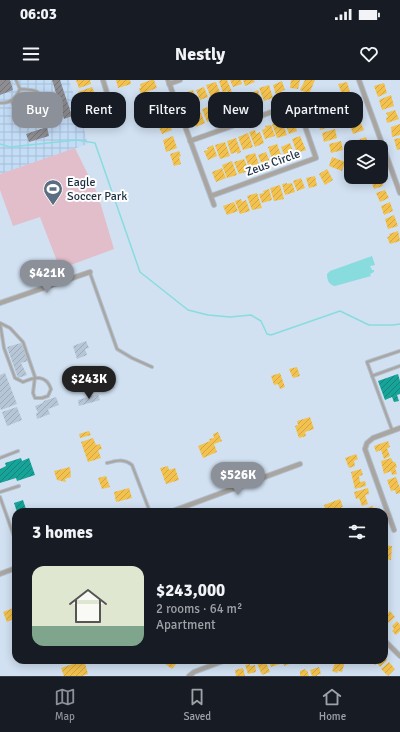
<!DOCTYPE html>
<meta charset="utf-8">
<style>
:root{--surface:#171b24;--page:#242831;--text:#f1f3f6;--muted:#9ea1a6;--line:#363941;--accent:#8c9099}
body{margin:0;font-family:Signika,sans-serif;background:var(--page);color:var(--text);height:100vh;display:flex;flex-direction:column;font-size:15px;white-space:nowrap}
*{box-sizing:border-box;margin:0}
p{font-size:13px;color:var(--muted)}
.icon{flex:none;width:22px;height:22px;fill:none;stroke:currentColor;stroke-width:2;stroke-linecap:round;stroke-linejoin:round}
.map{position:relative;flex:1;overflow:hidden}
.side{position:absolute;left:12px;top:428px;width:376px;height:156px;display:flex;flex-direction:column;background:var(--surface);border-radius:12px;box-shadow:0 2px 10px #0003}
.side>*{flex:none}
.banner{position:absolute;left:12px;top:12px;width:376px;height:36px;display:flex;gap:8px}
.tools{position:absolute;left:344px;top:60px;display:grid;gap:8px}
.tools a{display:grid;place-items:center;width:44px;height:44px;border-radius:8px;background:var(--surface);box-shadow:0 2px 10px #0003;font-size:20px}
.price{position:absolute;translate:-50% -34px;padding:0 9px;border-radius:14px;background:var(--accent);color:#fff;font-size:13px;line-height:26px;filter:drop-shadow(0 1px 2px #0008)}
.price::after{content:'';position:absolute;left:50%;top:24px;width:12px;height:9px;margin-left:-6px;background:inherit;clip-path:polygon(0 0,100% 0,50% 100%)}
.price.active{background:#222;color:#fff}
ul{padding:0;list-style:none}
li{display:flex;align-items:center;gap:12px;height:100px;padding:0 20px}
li+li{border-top:1px solid var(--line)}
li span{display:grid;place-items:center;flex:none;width:112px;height:80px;border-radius:12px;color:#555}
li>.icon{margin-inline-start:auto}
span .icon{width:48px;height:48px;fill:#fffc;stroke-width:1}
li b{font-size:17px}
h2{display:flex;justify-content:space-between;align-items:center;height:48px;padding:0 20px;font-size:17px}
.chip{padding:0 14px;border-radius:12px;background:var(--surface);box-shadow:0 2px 10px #0003;font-size:14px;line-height:36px}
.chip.active{background:var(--accent);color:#fff}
.status{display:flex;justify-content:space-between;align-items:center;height:28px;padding:0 20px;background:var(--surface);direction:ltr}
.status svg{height:11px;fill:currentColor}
header{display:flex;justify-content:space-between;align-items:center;height:52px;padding:0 20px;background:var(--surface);font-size:18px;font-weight:700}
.menu{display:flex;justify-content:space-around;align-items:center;height:56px;border-top:1px solid var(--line);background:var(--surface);font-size:11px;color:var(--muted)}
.menu a{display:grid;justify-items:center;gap:2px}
.menu .active{color:var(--accent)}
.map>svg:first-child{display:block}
.industrial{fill:url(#industrial-grid)}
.pitch{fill:#e2becb}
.water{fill:#88dcde}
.homes{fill:url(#homes-hatch)}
.public{fill:url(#public-hatch)}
.industry{fill:url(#industry-hatch)}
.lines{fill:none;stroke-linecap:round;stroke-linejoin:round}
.stream{stroke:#88dcde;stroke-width:1.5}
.building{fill:url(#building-hatch)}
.lane-casing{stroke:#afbdcc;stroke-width:4}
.street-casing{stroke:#afbdcc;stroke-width:6}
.lane{stroke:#aaa59f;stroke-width:2}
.street{stroke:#aaa59f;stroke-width:4}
.labels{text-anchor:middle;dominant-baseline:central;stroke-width:4;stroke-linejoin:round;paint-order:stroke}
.street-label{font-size:12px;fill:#1c2e42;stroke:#fdfdfd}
.poi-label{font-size:12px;fill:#1c2e42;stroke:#fdfdfd;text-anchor:start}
</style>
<div class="status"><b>06:03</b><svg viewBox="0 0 49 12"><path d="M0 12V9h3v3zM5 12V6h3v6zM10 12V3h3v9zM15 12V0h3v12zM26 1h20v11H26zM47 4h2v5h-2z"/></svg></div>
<header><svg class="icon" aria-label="menu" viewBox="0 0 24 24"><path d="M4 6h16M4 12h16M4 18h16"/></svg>Nestly<svg class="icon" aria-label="heart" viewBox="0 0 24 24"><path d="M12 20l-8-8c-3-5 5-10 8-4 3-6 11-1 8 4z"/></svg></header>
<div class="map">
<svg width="400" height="596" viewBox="0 0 400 596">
<defs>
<pattern id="industrial-grid" width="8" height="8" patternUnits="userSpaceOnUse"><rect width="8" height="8" fill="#c4ddf7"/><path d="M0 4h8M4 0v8" fill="none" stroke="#a8bed5"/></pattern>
<pattern id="homes-hatch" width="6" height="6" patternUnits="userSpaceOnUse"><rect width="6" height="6" fill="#f2c14e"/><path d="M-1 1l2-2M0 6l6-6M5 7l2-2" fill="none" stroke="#cfa645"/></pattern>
<pattern id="public-hatch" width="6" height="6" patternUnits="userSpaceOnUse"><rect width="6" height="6" fill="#17a398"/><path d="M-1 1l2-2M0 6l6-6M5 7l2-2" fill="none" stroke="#14857e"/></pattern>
<pattern id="industry-hatch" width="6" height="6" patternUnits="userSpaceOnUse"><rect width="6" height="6" fill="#8d8d92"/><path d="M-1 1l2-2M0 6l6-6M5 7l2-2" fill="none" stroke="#727479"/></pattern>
<pattern id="building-hatch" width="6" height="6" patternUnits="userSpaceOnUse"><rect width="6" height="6" fill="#b7c6d7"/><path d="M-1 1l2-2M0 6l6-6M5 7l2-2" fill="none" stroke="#9daaba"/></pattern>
</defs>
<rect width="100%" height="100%" fill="#d1e1f2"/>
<path class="industrial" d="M0,0H69L77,24L88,64L0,94Z"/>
<path class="pitch" d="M75,68L98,115L114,169L60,189L40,137L13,146L0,110V94Z"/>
<path class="water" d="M372,176L375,185L370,186L372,190H374V192L370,194L371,196L335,206C329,205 327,200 327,194L330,191Z"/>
<g class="homes">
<path d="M76,0H90L91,4L79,8Z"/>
<path d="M116,0H130L131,4L118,8Z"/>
<path d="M151,0H154L157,8L141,14L139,8H141L140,4Z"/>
<path d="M221,0H227L232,12L228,13L227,11L223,13L219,1Z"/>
<path d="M230,0H241L242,4L233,7Z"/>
<path d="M243,0H254L255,2L245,6Z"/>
<path d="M291,0H300L298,9L290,8Z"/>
<path d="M305,0H315L309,14L300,10Z"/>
<path d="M282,1L285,10L281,11L282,13L276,15L273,5Z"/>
<path d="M216,2L221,15L211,18L206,5Z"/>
<path d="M347,2L350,12L342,14L338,4Z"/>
<path d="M384,3L387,13L378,17L374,6Z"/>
<path d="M269,5L273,18L264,21L259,8Z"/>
<path d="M92,7L96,16L81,21L78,12Z"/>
<path d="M204,7L208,17L200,20L196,10Z"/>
<path d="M193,10L196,18L188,21L185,15L188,14L187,12Z"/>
<path d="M258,10L262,22L253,26L248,14Z"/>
<path d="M246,12L251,26L241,30L236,16Z"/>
<path d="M157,13L161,22L153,25L152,21L149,22L147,16Z"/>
<path d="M321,13L322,14L325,13L328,21L313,25L311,19H314L313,15Z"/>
<path d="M351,14L355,25L343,29L342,26L340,27L337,19Z"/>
<path d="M391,15L394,26L382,30L379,20Z"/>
<path d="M222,20L228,34L219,38L213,24Z"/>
<path d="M236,21L239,30L230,34L226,24Z"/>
<path d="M328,25L331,33L317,39L314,30Z"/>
<path d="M161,26L163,32H165L167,37L156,40L155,37L153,38L151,33L154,32L152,29Z"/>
<path d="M211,26L216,38L207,42L202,29Z"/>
<path d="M356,28L360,39L350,42L347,31Z"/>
<path d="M395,30L399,39L387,43L386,38L388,37L386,33Z"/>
<path d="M200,31L205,43L196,47L191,35Z"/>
<path d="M293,37L297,51L289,54L284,40Z"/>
<path d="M333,37L336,45L320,50L318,41Z"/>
<path d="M165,40L167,46H170L172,50L162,54L157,43Z"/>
<path d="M282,41L287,55L277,58L272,44Z"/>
<path d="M360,41L364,50L353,54L350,45Z"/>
<path d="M400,44V55L392,57L391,47Z"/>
<path d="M271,45L275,56L265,59L262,50L266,48L265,46Z"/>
<path d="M335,49L337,58L324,62L322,53Z"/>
<path d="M255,50L256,54L260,52L264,63L255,67L249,52Z"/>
<path d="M248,53L253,67L243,70L238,57Z"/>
<path d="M173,56L177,68L166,72L163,60Z"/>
<path d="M300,56L306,70L297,73L292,59Z"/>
<path d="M366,57L369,66L360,67L358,60Z"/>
<path d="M236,58L241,72L237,74V72L231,74L227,61Z"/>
<path d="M400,58V69L397,70L394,59Z"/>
<path d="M341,61L343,70L331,73L329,64Z"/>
<path d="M225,62L230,76L220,79L215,65Z"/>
<path d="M290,63L294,74L285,77L281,67Z"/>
<path d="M277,64L281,75L277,77L278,80L273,82L268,67Z"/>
<path d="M213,65L217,76L208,80L204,71L208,70L207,68Z"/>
<path d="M179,71L181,76L179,77L181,84L174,86L170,74Z"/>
<path d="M266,72L270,82L262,85L258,75Z"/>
<path d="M255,73L260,87L250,90L245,76Z"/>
<path d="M332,77L345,82L342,91L329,86Z"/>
<path d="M244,79L249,91L239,94L234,82Z"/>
<path d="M232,81L237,95L227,98L222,85Z"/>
<path d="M222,88L226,98L216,102L212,92Z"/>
<path d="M327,89L333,100L325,105L319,94Z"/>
<path d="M315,96L317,106L309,108L306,98Z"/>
<path d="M374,97H381L383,106L374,109L370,98Z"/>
<path d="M301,98L305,108L297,111L293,101Z"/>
<path d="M287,103V104L292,103L295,112L285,115L282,104Z"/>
<path d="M280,105L284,119L274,121L270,108Z"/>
<path d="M269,109L272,120L262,123L259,114L264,113L263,111Z"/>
<path d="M385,110L389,118L380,122L376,113Z"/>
<path d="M257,113L262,128L252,130L247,116Z"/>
<path d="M241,119L242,122L246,120L250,131L240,134L235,121Z"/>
<path d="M234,122L238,131L227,135L223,126Z"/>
<path d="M390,122L393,131L384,135L381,126Z"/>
<path d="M394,135L398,146L388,149L385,139Z"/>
<path d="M398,151L400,161L390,164L387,157L390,156L389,154Z"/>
<path d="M297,287L300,296L293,298L289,289Z"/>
<path d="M280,293L285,307L280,309L278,304L274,305L271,296Z"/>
<path d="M310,337L314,349L305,352L306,356L299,358L295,346L298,345L297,341Z"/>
<path d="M89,351L91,355L80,358L79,354Z"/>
<path d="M218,352L222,361L214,364L217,372L203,378L198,366L210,361L209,359L214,358L213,354Z"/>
<path d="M93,358L96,365L100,364L102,369L98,370L101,378L88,382L81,362Z"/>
<path d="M388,361L390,367L387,368L390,376L384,379L381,370L376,372L374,366Z"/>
<path d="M356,374L358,379L354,381L355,386L349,388L345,378Z"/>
<path d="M391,378L393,382H395L397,387L395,388L397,394L392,395L391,391L384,394L381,381Z"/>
<path d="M168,386L169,390L175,388L179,400L166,404L160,388Z"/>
<path d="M70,387L71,397L65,399L66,402L57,400L54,391Z"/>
<path d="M361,389L363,395L359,396L360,402L365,401L366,406L355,409L351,392Z"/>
<path d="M106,396L110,407L102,409L98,398Z"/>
<path d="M396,397L400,408V413L396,414L395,410L391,411L387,400Z"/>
<path d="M129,408L132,418L116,422L114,412Z"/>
<path d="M368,408L369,414L365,415L368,424L362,426L359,418L356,419L354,412Z"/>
<path d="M340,419L343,427L337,429L338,432H332L331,431L326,432L324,425Z"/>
<path d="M373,426L375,432H364L363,429Z"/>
<path d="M384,465L392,466L391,480L384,479Z"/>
<path d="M16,527V543L14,539L7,542L3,532Z"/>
<path d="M390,531L395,537L387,544L384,541V537Z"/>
<path d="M397,541L400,545V551L396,555L392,551L394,549L392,546Z"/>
<path d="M384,576L387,580L380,587L377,583L375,585L372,582L374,580H384Z"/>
<path d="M84,580L88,594L82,596H64L61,588Z"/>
<path d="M167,580H173L177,583L172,589L164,583Z"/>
<path d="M260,580H265L270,592L262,595L256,581Z"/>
<path d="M268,580H278L280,584L271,587Z"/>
<path d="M282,580H291L292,583L284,586Z"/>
<path d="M336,580L345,581L342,592L338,591L337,593L332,591Z"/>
<path d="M389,582L395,589L388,596L381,589Z"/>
<path d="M250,584V586L255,585L256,592L248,594L245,585Z"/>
<path d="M319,587L321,594L317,595V596H312L310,590Z"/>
<path d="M243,588L245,596H236L235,590Z"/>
<path d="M305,589L306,591L307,590L309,596H300V591Z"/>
</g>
<g class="public">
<path d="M398,294L400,301V314L397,315L399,321L394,322L392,317L385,320L378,301Z"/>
<path d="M21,378L22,381L29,378L35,395L17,401L16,398L0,403V389L6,386L5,383Z"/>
<path d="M23,420L27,432H17L14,423Z"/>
</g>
<g class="industry">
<path d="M0,0H10L13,10L0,15Z"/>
<path d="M52,0H60L72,36L64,39Z"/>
<path d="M47,47L49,56L29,62L26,54Z"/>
</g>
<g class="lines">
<path class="stream" d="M0,64L10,67L77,60L95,63L140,192L188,230L208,235L230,237L251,235L261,241L267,254L271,255L340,231L369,245H393L400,244"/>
</g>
<g class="building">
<path d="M86,261L89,268L85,269L87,275L77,279L73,266Z"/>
<path d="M21,263L28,281L21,283L27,295L18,298L7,267Z"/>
<path d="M93,288L97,297L83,303L79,293Z"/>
<path d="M5,293L17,324L1,330L0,327V295Z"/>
<path d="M112,302L115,308L101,312L99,306Z"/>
<path d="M98,314L100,320L79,326L78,320Z"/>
<path d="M56,317L59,325L48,329L50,334L37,339L36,333H38L35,326L43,323L44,321Z"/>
<path d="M17,327L22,340L7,346L2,332Z"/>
</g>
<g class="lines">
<defs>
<g id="lane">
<path d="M11,21L19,34L32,37L42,34C45,30 46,27 44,21C41,9 31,10 20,9"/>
<path d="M0,23C10,24 16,18 20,9L16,0"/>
<path d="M90,193L117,269L132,278L152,287"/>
<path d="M0,243L10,248L23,262L35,297L33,313L35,318H42L48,316L51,309C46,294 34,297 23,302L15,298L4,268L0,243"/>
<path d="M372,296L400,286"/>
<path d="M392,350L367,282L400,271"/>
<path d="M0,378L18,371"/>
<path d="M107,383C117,381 124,378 132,385L150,432"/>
<path d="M0,412L19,406"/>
<path d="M0,417L16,462"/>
</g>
<g id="street">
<path d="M103,0L107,13"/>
<path d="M168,0L214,125"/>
<path d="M359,0L400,113"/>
<path d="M169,4L180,0"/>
<path d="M190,61L297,23L316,78L211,116"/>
<path d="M0,223L90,192"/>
<path d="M170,432L300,384"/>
<path d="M394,450L365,369L367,363L373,358L400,348"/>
<path d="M0,494L16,488"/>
<path d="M384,560L400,576"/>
<path d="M189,596L194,592L226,580"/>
</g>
</defs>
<use href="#lane" class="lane-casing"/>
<use href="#street" class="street-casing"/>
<use href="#lane" class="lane"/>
<use href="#street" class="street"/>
</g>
<defs>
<symbol id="stadium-pin" viewBox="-11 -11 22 30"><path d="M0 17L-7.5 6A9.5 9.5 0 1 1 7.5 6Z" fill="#5b6d80" stroke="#fdfdfd"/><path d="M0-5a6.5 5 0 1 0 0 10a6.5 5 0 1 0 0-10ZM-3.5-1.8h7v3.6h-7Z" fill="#fff"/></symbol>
</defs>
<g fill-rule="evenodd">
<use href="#stadium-pin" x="42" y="98" width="22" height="30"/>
</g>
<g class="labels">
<g class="street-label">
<text transform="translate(273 83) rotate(-20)">Zeus Circle</text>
</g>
<g class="poi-label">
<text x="67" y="102">Eagle<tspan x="67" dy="14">Soccer Park</tspan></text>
</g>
</g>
</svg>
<div class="tools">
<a><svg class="icon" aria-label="layers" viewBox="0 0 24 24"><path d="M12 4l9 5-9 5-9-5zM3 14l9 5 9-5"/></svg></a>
</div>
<b class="price" style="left:47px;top:214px">$421K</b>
<b class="price active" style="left:89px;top:320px">$243K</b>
<b class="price" style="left:238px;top:416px">$526K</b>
<div class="banner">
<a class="chip active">Buy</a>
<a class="chip">Rent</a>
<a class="chip">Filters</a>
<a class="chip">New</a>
<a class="chip">Apartment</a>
</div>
<section class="side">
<h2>3 homes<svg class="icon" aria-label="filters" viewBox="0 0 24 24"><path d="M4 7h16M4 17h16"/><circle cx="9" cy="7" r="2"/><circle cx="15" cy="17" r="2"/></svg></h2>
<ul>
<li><span style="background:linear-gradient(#dfe7d0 75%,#7fa58c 0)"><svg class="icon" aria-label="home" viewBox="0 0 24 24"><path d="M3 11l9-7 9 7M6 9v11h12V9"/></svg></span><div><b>$243,000</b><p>2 rooms · 64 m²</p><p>Apartment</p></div></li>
</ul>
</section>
</div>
<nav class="menu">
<a class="active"><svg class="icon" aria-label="map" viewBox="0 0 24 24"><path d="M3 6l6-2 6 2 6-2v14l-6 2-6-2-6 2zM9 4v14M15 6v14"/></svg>Map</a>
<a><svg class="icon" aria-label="saved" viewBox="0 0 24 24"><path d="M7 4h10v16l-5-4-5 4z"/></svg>Saved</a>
<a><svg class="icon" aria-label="home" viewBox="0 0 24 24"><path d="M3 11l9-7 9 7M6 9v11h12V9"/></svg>Home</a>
</nav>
